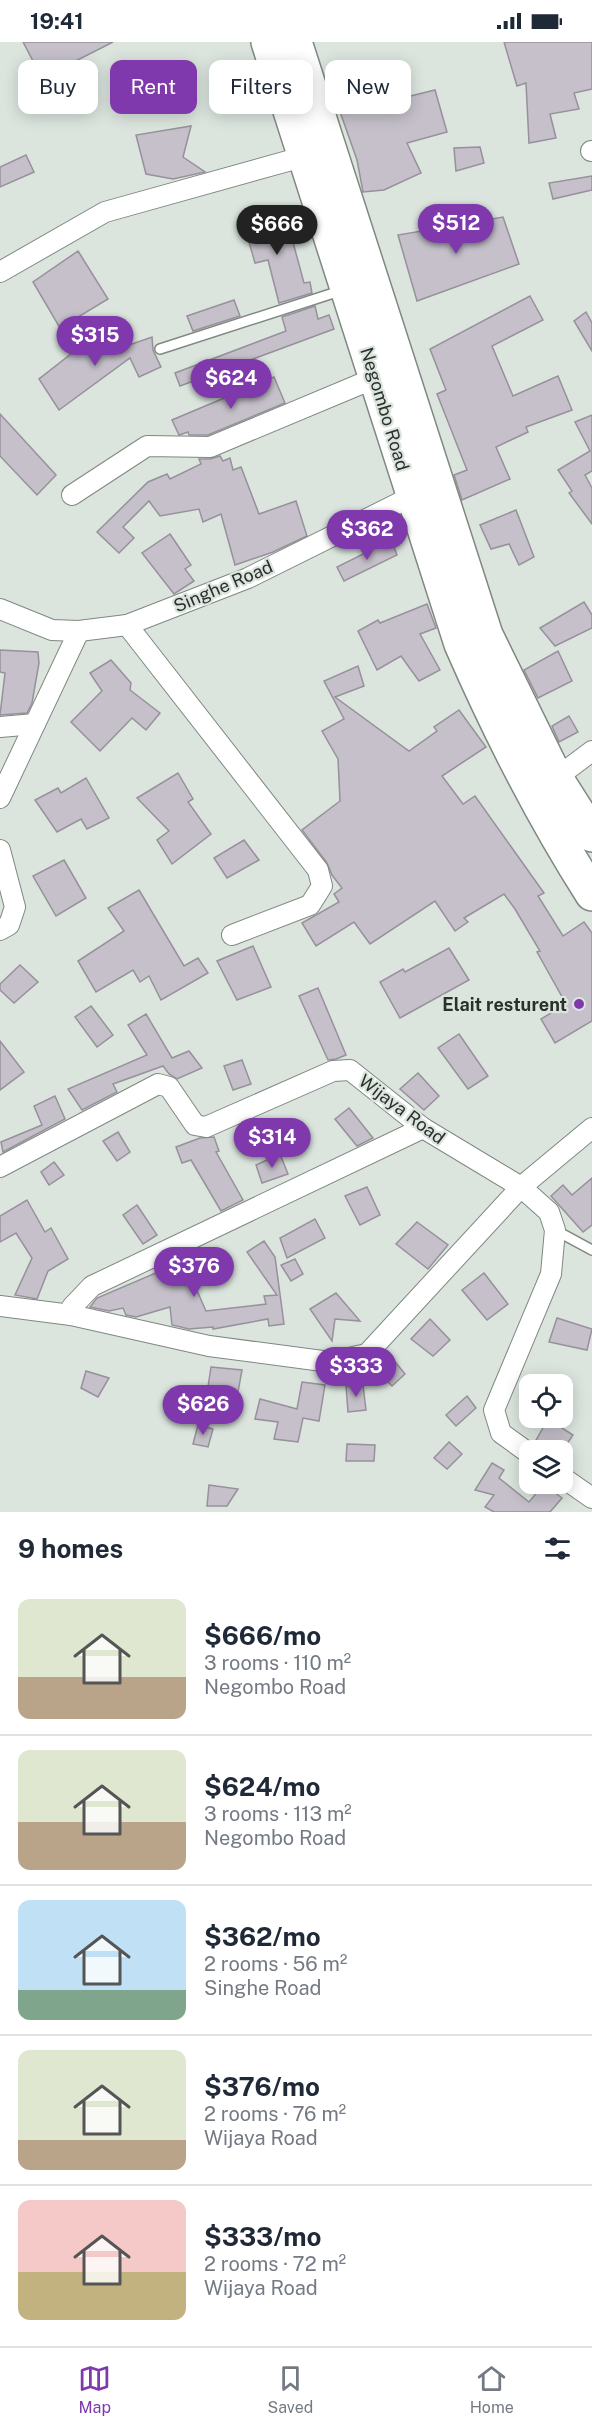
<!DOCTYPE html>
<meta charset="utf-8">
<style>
:root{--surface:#fff;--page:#f2f2f3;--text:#1f2937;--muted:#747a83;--line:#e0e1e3;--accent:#7f39ad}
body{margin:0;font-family:"Public Sans",sans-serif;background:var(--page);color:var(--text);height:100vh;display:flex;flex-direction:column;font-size:22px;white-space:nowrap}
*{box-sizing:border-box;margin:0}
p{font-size:20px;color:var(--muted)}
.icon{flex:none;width:33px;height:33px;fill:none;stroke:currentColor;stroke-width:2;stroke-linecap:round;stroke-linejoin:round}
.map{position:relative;height:1470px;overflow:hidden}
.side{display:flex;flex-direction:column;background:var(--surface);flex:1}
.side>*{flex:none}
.guide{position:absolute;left:18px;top:18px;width:556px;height:54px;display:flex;gap:12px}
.fabs{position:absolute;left:519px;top:1332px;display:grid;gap:12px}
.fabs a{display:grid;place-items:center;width:54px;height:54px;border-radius:12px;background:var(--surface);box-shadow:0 3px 15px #0003;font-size:30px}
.price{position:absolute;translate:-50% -51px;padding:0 14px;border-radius:21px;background:var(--accent);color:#fff;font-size:20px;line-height:39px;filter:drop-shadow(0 2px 3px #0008)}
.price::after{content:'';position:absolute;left:50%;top:36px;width:18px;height:14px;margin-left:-9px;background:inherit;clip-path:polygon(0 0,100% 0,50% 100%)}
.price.selected{background:#222;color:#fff}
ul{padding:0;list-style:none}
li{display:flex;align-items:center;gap:18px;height:150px;padding:0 18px}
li+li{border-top:2px solid var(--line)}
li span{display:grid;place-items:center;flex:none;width:168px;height:120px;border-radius:12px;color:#555}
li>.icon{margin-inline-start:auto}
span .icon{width:72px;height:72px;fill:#fffc;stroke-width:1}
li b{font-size:26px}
h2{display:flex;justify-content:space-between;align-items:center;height:72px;padding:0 18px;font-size:26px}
.pill{padding:0 21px;border-radius:12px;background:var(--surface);box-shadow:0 3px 15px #0003;font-size:21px;line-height:54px}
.pill.selected{background:var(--accent);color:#fff}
.status{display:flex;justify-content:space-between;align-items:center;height:42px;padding:0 30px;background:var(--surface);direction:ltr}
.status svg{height:16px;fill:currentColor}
.tabs{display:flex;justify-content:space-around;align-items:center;height:84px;border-top:2px solid var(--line);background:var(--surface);font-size:16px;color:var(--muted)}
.tabs a{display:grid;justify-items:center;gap:3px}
.tabs .selected{color:var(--accent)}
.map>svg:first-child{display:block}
.building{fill:#c5c0ca;stroke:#96919a;stroke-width:1.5}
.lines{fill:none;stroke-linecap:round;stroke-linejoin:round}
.lane-casing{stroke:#7f8881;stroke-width:12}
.street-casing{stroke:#7f8881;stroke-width:22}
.highway-casing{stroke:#7f8881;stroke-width:36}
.lane{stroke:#fff;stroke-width:9}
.street{stroke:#fff;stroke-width:20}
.highway{stroke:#fff;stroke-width:33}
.poi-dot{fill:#7f39ad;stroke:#dbe5de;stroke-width:2}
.labels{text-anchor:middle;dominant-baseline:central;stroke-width:4.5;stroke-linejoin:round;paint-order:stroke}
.street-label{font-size:18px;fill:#2c302d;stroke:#dbe5de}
.poi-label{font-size:18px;font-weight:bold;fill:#2c302d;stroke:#dbe5de;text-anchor:end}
</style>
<div class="status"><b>19:41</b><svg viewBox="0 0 49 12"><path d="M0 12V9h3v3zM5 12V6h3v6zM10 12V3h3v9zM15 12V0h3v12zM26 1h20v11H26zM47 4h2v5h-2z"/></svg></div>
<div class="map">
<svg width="592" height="1470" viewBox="0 0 592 1470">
<rect width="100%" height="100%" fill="#dbe5de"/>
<g class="building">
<path d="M23,0H113L42,36Z"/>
<path d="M504,0H592V47L574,51L579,67L550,72L556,96L529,101L526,41L517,44Z"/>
<path d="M372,39L378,62L435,48L447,90L407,101L421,131L384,148L363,150L357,118L332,47Z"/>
<path d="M191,84L183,115L205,130L173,137L146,132L136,93Z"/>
<path d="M480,105L484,121L456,129L454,106Z"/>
<path d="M26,113L34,130L0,145V125Z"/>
<path d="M592,134V148L553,157L549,141Z"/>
<path d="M273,172L284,191L290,189L304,241L310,240L312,251L279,261L268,218L255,221L247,193L244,194V177Z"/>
<path d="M503,175L519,222L417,259L398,193Z"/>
<path d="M78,209L108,257L60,286L33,240Z"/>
<path d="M530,254L543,278L492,304L513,354L558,334L572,368L526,385L528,390L496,405L510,437L462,458L454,433L467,428L437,352L446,348L430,307Z"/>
<path d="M234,258L240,274L193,289L187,274Z"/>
<path d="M315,264L318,277L329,273L334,287L180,344L175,331L286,289L282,275Z"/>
<path d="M586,270L592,281V309L574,279Z"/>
<path d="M99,290L115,308L152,295L153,308L161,325L139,335L130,316L59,368L39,337Z"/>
<path d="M274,335L285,361L208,393H189L188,390L179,393L172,378Z"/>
<path d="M0,372L56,433L37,453L0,414Z"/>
<path d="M592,373V429L585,433L592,446V482L569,451L572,449L558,428L590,409L575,380Z"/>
<path d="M220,414L223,419L230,416L233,428L241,425L259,472L296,459L307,494L273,510L235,523L221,472L203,480L199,467L160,474L149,459L123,485L134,496L119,511L97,490L148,440L167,432L170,437L201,422L199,417H210Z"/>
<path d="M516,468L534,515L519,523L509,502L491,507L480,483Z"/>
<path d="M170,492L191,523L185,527L194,539L174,552L142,511Z"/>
<path d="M391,498L397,513L344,539L337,525Z"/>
<path d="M584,560L592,573V586L555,604L540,586Z"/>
<path d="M427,562L436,586L420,592L440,628L419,639L401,614L377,628L358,589L378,578L380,581Z"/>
<path d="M0,608L38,610L39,621L32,661L27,671L0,673L5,631L0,630Z"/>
<path d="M558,609L572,639L538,656L524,628Z"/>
<path d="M111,618L131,641L130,648L160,671L146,688L132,676L100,709L71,680L102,649L90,631Z"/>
<path d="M358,624L364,644L335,655L409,709L437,689L434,685L459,668L486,705L442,734L463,762L475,754L544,851L538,854L563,894L584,880L592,891V979L555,1001L541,977L566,962L537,910L540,909L515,867L504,852L464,876L468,880L455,889L435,859L370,902L354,880L316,904L302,881L339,860L334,852L342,846L332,833L327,821L302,788L340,759L338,717L322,689L344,677L324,639Z"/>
<path d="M569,674L578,690L559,700L552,684Z"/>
<path d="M178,731L193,757L188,760L211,792L172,822L157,798L169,789L137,756Z"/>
<path d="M86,736L109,776L87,787L81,777L57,790L35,758L58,746L61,751Z"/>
<path d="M244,798L259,818L227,836L214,816Z"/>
<path d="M64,818L86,856L56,874L33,834Z"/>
<path d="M139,848L184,924L198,916L208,931L161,958L149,934L140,940L133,928L96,950L78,919L124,889L108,866Z"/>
<path d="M253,904L271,945L237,958L217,919Z"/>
<path d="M449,906L469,938L400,976L380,940L403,927L405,930Z"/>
<path d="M20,923L38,940L14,961L0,948V942Z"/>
<path d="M318,946L346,1013L336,1017L328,1018L299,954Z"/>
<path d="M91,964L113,993L97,1005L75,975Z"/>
<path d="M146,972L172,1016L189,1009L202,1026L177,1037L169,1032L163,1024L113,1042L117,1050L82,1068L68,1047L147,1013L128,983Z"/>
<path d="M459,992L488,1034L468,1047L438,1006Z"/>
<path d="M0,999L24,1030L0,1048Z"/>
<path d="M242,1018L251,1042L233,1048L224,1024Z"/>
<path d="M418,1031L439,1054L424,1068L400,1047Z"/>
<path d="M55,1054L65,1077L3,1110L1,1100L42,1083L34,1064Z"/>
<path d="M349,1066L373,1096L357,1104L335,1077Z"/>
<path d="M118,1090L130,1110L117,1119L103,1099Z"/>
<path d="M214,1095L219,1109L216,1110L243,1158L221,1169L191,1118L182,1121L176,1105L200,1096Z"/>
<path d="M280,1112L288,1132L262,1141L256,1123Z"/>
<path d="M54,1120L64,1133L49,1143L41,1130Z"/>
<path d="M592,1136V1183L583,1190L551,1154L563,1143L572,1153Z"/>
<path d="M367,1145L380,1173L360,1183L345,1154Z"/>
<path d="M27,1158L45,1190L51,1186L68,1217L48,1229L37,1257L15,1253L32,1216L16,1191L0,1200V1174Z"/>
<path d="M137,1163L157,1193L143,1202L123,1173Z"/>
<path d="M315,1177L325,1196L287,1216L280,1196Z"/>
<path d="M417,1180L448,1203L428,1227L396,1202Z"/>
<path d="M264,1199L275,1215L284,1282L269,1284L268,1277L213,1287V1285L189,1287L172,1283L170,1265L136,1275L126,1273L123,1266L109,1269L90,1265L97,1256L184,1219L206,1269L266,1262L264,1254L277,1253L247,1210Z"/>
<path d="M295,1217L303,1232L291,1239L281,1223Z"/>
<path d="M484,1231L508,1262L487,1278L462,1248Z"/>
<path d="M336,1251L360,1279L335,1277L332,1299L310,1267Z"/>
<path d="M557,1276L592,1287L587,1308L549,1300Z"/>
<path d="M430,1277L450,1298L433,1314L411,1297Z"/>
<path d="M392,1316L405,1332L392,1344L377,1329Z"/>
<path d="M211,1325L242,1328L236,1361L206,1358Z"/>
<path d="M86,1329L109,1336L98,1355L81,1346Z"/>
<path d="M302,1340L325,1343L319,1379L303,1376L298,1400L274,1397L278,1380L255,1377L260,1357L297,1367Z"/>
<path d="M363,1343L366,1368L348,1370L346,1344Z"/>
<path d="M467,1354L476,1366L456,1384L446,1373Z"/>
<path d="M548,1377L573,1393L563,1408H550L535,1400Z"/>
<path d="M198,1383L213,1387L208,1405L193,1402Z"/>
<path d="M449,1400L462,1412L447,1427L434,1416Z"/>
<path d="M347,1402L375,1403L374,1419H346Z"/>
<path d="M492,1421L504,1428L499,1436L529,1460L544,1442L562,1456L550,1470H494L485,1465L494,1453L475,1448Z"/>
<path d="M209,1443L238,1447L227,1464H207Z"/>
</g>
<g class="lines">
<defs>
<g id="lane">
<path d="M160,307L343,248"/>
<path d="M555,1188L592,1208"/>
</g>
<g id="street">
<path d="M591,109H592"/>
<path d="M0,230L105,170L313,112"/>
<path d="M72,453L147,404L210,405L375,336"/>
<path d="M0,567L52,588L79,589L127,583L248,536L423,449"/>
<path d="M127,583L318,828L322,844L310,863L232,893"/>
<path d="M0,685L35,682"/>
<path d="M556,736L592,709"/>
<path d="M0,756L79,589"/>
<path d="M0,808L15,865L9,883L0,888"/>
<path d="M0,1125L158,1042L169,1045L195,1083L206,1085L333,1029L350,1028L423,1086L521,1145L549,1170L555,1188L551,1232L494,1368L501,1391L530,1412"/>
<path d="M0,1264L71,1273L209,1304L330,1320L367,1312L521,1145L592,1086"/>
<path d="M71,1273L72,1265L92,1244L423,1086"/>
<path d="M562,1435L592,1456"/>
</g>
<g id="highway">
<path d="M268,0L461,602C499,689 541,772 592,852"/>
<path d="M295,0L486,593L556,736L592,793"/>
</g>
</defs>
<use href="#lane" class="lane-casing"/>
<use href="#street" class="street-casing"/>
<use href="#highway" class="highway-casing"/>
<use href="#lane" class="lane"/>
<use href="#street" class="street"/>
<use href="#highway" class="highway"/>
</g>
<circle class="poi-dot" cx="579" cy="962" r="6"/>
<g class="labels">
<g class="street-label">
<text transform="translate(385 367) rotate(73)">Negombo Road</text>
<text transform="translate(223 544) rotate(-23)">Singhe Road</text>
<text transform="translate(402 1067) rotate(37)">Wijaya Road</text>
</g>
<g class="poi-label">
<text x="567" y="962">Elait resturent</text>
</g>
</g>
</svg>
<div class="fabs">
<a><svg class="icon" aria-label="locate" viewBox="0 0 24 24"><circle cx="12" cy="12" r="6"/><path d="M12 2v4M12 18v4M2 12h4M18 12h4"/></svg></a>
<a><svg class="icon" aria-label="layers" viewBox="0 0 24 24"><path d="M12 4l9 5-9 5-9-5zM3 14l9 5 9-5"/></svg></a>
</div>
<b class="price" style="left:456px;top:213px">$512</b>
<b class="price selected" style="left:277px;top:214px">$666</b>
<b class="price" style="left:95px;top:325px">$315</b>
<b class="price" style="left:231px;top:368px">$624</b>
<b class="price" style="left:367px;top:519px">$362</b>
<b class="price" style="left:272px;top:1127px">$314</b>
<b class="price" style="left:194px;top:1256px">$376</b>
<b class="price" style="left:356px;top:1356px">$333</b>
<b class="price" style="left:203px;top:1394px">$626</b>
<div class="guide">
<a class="pill">Buy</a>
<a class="pill selected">Rent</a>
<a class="pill">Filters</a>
<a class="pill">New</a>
</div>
</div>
<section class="side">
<h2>9 homes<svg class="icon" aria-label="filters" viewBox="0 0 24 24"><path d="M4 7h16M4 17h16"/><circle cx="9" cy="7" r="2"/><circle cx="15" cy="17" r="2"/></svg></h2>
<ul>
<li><span style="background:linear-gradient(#dfe7d0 65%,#b9a48a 0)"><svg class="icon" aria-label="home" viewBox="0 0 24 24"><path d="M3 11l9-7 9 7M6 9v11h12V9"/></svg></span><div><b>$666/mo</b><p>3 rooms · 110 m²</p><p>Negombo Road</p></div></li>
<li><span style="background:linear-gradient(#dfe7d0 60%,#b9a48a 0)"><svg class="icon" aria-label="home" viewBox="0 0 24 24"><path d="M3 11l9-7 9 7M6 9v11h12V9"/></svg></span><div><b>$624/mo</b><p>3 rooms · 113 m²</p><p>Negombo Road</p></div></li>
<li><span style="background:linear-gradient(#bfe0f5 75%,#7fa58c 0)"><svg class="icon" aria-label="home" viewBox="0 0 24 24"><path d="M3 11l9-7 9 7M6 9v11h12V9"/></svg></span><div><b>$362/mo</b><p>2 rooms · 56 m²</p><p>Singhe Road</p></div></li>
<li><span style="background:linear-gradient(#dfe7d0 75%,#b9a48a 0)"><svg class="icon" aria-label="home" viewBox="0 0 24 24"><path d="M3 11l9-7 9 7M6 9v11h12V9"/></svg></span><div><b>$376/mo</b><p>2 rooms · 76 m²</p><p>Wijaya Road</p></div></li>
<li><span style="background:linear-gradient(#f6c9c9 60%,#c2b280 0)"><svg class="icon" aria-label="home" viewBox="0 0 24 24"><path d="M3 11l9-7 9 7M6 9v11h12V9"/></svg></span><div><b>$333/mo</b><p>2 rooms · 72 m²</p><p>Wijaya Road</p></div></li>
</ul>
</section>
<nav class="tabs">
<a class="selected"><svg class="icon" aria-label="map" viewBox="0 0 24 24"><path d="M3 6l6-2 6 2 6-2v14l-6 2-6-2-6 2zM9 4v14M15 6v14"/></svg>Map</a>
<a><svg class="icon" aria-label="saved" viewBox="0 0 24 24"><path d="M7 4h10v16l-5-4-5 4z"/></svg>Saved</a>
<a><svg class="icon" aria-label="home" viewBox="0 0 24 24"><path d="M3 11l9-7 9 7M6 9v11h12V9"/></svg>Home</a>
</nav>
